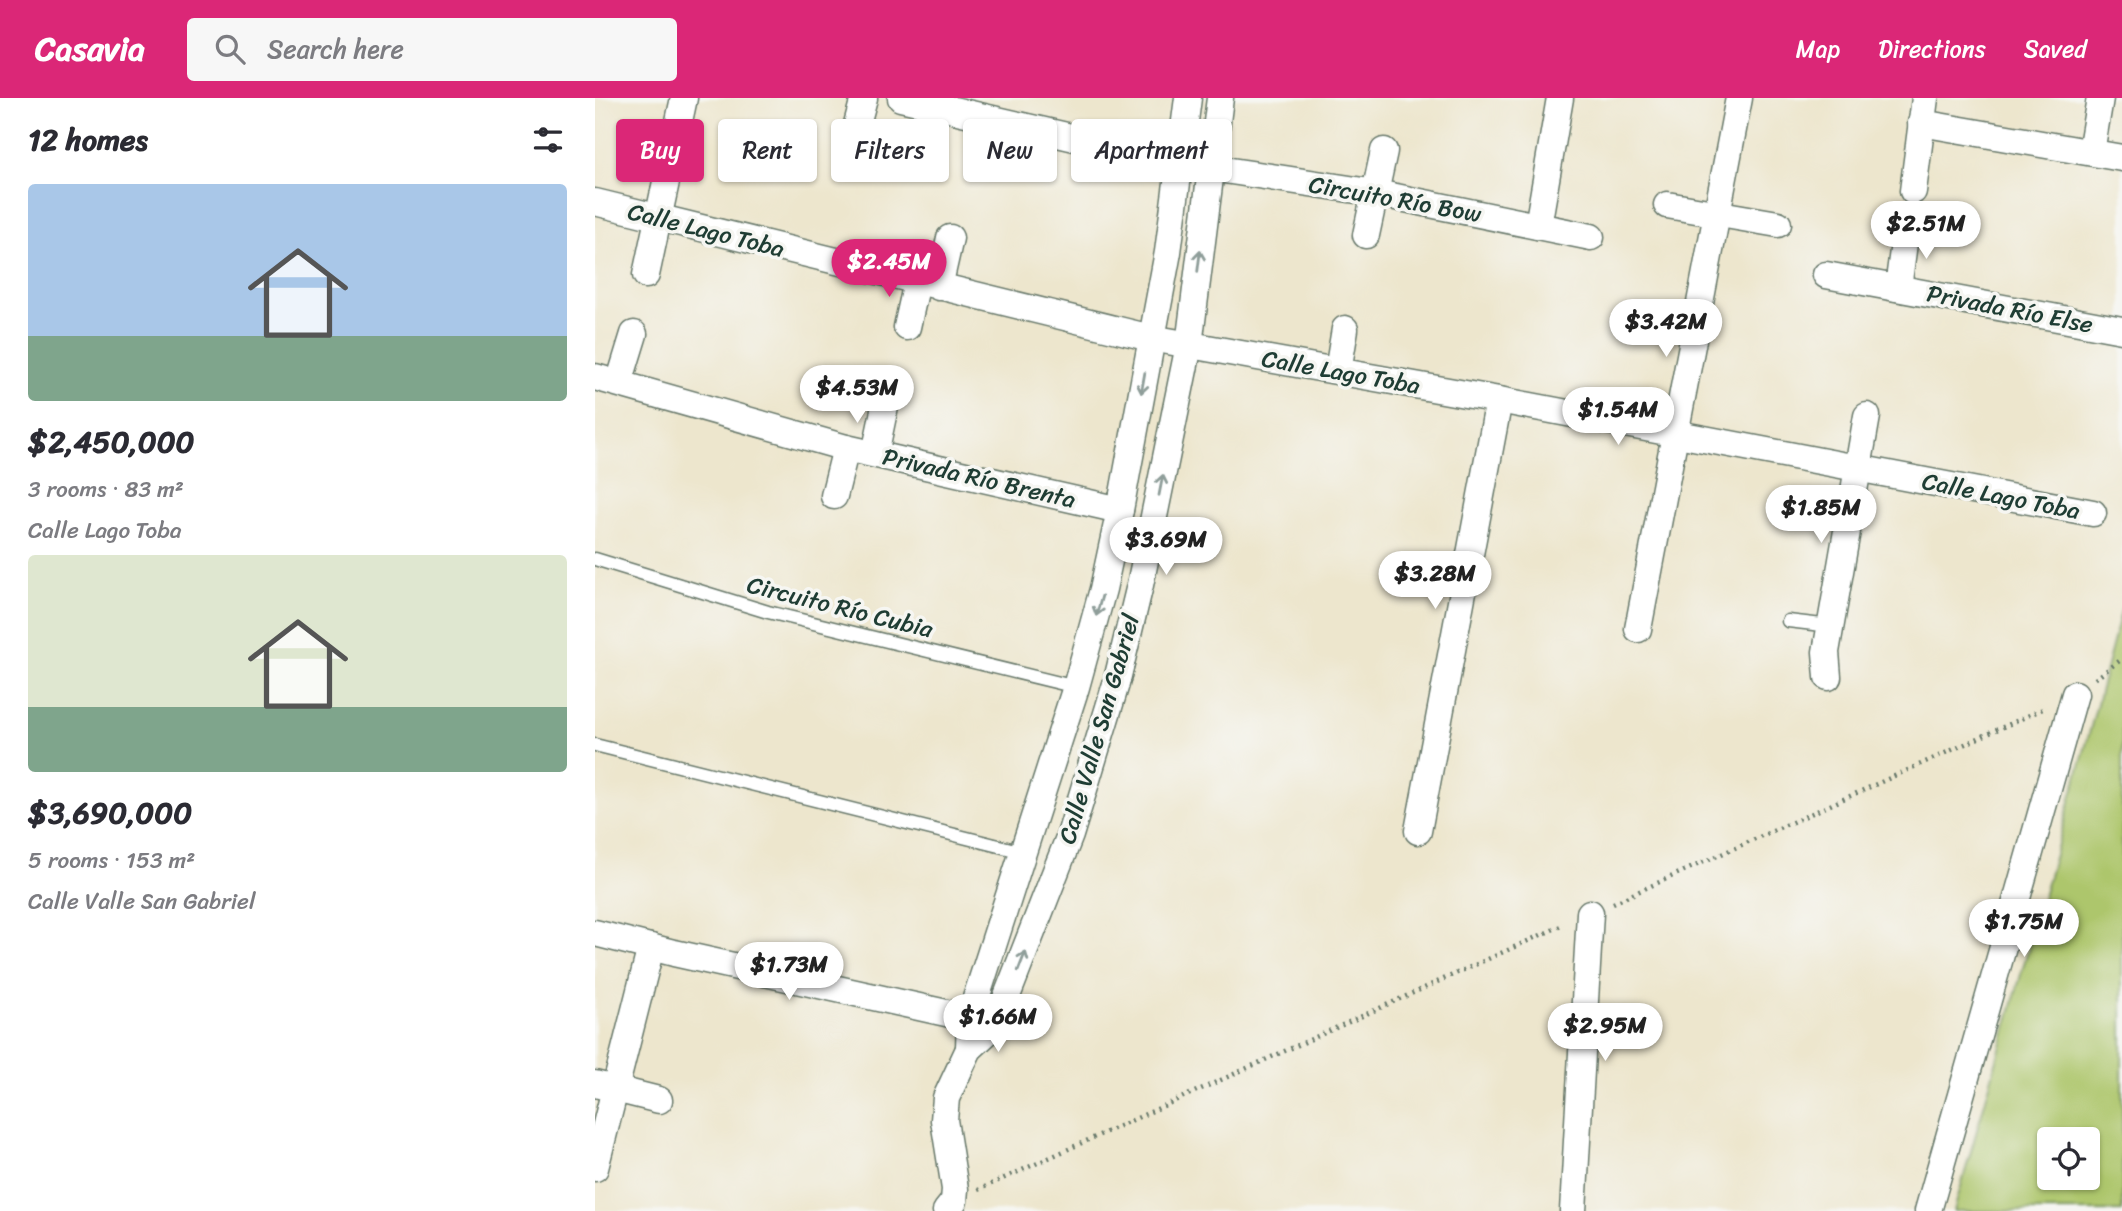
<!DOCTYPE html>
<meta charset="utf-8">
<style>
:root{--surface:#fff;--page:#f7f7f7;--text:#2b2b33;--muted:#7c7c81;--accent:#db2777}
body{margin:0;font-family:Sriracha,sans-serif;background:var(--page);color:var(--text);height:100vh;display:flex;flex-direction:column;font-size:26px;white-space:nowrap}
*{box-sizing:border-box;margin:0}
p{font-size:23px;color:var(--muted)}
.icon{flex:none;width:38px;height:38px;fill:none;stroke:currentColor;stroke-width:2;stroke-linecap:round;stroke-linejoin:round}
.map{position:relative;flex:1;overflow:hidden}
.drawer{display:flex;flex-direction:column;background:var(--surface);width:595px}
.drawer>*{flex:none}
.banner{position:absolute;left:21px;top:21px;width:665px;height:63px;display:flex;gap:14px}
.tools{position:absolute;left:1442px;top:1029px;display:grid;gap:14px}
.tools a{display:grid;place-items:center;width:63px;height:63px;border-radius:7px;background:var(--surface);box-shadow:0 2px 5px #0004;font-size:35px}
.price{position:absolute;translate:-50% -60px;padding:0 16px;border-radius:24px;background:#fff;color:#222;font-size:23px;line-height:46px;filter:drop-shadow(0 2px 4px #0008)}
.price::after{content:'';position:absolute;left:50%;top:42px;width:21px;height:16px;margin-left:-10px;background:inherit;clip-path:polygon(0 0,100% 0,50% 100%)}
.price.active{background:var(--accent);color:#fff}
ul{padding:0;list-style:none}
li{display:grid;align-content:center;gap:14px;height:371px;padding:0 28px}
li span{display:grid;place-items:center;height:217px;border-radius:7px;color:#555}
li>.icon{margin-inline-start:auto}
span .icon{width:126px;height:126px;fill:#fffc;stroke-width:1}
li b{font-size:30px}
h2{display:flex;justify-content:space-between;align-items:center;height:84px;padding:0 28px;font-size:30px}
.pill{padding:0 24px;border-radius:7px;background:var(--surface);box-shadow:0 2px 5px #0004;font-size:24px;line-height:63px}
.pill.active{background:var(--accent);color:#fff}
header{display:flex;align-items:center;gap:42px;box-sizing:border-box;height:98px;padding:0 35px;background:var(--accent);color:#fff}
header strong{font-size:33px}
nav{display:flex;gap:38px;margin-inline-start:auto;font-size:24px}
.search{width:490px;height:63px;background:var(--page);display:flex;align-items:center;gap:18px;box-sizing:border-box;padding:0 24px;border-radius:7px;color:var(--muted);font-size:26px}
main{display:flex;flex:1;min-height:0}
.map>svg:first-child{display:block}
.green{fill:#adc66c;stroke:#668250;stroke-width:2;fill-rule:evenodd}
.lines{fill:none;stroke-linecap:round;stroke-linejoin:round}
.service-casing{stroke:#67786a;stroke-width:15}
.minor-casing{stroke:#67786a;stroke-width:29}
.path{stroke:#67786a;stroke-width:4.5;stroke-dasharray:2 5;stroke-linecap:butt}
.service{stroke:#fff;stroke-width:12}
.minor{stroke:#fff;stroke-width:26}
.oneway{stroke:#8f9e9a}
.labels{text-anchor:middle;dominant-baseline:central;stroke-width:7;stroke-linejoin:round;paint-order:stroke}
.street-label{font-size:24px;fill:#1f3d34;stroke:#f6f6f2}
</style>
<header>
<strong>Casavia</strong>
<div class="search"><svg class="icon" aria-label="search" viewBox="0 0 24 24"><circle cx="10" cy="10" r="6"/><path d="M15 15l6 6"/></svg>Search here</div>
<nav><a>Map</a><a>Directions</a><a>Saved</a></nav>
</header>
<main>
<section class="drawer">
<h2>12 homes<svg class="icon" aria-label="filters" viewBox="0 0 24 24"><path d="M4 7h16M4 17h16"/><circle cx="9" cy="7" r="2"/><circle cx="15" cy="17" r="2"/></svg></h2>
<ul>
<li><span style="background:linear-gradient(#a9c7e8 70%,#7fa58c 0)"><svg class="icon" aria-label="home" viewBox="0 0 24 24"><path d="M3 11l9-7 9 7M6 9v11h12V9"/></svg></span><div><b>$2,450,000</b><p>3 rooms · 83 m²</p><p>Calle Lago Toba</p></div></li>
<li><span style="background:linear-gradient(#dfe7d0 70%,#7fa58c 0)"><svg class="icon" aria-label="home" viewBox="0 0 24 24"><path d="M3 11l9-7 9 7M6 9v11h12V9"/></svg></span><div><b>$3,690,000</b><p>5 rooms · 153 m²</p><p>Calle Valle San Gabriel</p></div></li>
</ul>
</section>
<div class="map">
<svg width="1527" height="1113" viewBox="0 0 1527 1113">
<rect width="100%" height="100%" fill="#f6f6f2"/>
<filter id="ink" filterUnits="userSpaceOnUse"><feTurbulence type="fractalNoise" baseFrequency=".0143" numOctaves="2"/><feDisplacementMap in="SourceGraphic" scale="14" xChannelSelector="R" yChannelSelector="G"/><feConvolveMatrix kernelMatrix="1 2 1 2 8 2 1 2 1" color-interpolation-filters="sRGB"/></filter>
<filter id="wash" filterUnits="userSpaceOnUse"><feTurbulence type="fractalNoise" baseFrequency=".00686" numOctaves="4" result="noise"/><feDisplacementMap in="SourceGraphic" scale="28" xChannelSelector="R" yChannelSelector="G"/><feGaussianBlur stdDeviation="1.57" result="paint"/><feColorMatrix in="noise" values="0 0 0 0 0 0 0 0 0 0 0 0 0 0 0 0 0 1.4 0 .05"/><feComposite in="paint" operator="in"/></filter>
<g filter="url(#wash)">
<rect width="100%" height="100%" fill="#ede6cd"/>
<path class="green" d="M1527,510V1113H1359L1493,640ZM1454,1041H1493V1080H1454Z"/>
</g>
<g filter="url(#ink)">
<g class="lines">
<defs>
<g id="service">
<path d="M0,461L173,514L481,589"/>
<path d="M1193,523L1236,528"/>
<path d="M0,647L428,754"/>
</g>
<g id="minor">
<path d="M306,0L585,64"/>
<path d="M1326,25L1527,60"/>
<path d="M1496,54L1505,0"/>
<path d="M253,60L269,0"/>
<path d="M616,70L781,95L996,139"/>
<path d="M1318,93L1330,0"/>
<path d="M0,104L556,240L904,302L1498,415"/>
<path d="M1072,107L1183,126"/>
<path d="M943,128L965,0"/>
<path d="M771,137L789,53"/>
<path d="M51,177L89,0"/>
<path d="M1231,177L1527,232"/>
<path d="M344,189L355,140"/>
<path d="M1303,190L1311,130"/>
<path d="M312,229L322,184"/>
<path d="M743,273L750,231"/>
<path d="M0,279L251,350L525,412"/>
<path d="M24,285L39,236"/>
<path d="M280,356L290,308"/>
<path d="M239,398L251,350"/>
<path d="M1043,531L1144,0"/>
<path d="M1233,579L1231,554L1272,318"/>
<path d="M823,733L904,302"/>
<path d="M0,835L79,855L392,924"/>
<path d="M374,951L375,919L481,589L508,491L525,412L573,154L593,0"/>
<path d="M0,986L64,1002"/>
<path d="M0,1070L56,849"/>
<path d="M351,1113L359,1103L360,1091L349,1022L351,1000L374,951L401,926L475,737L521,586L545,487L594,247L625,0"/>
<path d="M978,1113L995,815"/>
<path d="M1333,1113L1480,596"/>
</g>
</defs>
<use href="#service" class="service-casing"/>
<use href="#minor" class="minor-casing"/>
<g class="path">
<path d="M1500,581L1527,561"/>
<path d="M1018,805L1450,610"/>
<path d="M383,1092L968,827"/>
</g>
<use href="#service" class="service"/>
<use href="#minor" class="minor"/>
</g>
<defs><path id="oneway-shaft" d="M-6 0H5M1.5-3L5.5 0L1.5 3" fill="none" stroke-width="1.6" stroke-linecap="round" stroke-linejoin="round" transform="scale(1.75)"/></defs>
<g class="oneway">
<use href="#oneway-shaft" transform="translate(604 163) rotate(-83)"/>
<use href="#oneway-shaft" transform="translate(548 285) rotate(100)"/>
<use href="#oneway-shaft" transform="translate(566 387) rotate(-79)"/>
<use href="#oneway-shaft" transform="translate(504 508) rotate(106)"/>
<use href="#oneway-shaft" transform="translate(427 863) rotate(-69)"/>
</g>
</g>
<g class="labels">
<g class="street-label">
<text transform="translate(800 101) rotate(10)">Circuito Río Bow</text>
<text transform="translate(111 132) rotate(14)">Calle Lago Toba</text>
<text transform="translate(1415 211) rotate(11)">Privada Río Else</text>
<text transform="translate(746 274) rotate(10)">Calle Lago Toba</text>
<text transform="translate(384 380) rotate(13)">Privada Río Brenta</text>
<text transform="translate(1406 398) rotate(11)">Calle Lago Toba</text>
<text transform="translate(245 509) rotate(14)">Circuito Río Cubia</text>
<text transform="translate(504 631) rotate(-74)">Calle Valle San Gabriel</text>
</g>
</g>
</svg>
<div class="tools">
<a><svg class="icon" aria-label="locate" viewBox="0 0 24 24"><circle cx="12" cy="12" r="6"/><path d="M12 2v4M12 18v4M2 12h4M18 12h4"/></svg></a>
</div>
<b class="price" style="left:1331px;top:163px">$2.51M</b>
<b class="price active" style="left:294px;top:201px">$2.45M</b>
<b class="price" style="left:1071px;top:261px">$3.42M</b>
<b class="price" style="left:262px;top:327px">$4.53M</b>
<b class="price" style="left:1023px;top:349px">$1.54M</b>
<b class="price" style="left:1226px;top:447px">$1.85M</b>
<b class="price" style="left:571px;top:479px">$3.69M</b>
<b class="price" style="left:840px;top:513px">$3.28M</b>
<b class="price" style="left:1429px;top:861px">$1.75M</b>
<b class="price" style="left:194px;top:904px">$1.73M</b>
<b class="price" style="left:403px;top:956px">$1.66M</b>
<b class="price" style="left:1010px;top:965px">$2.95M</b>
<div class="banner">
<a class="pill active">Buy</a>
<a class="pill">Rent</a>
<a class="pill">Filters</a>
<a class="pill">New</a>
<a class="pill">Apartment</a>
</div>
</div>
</main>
